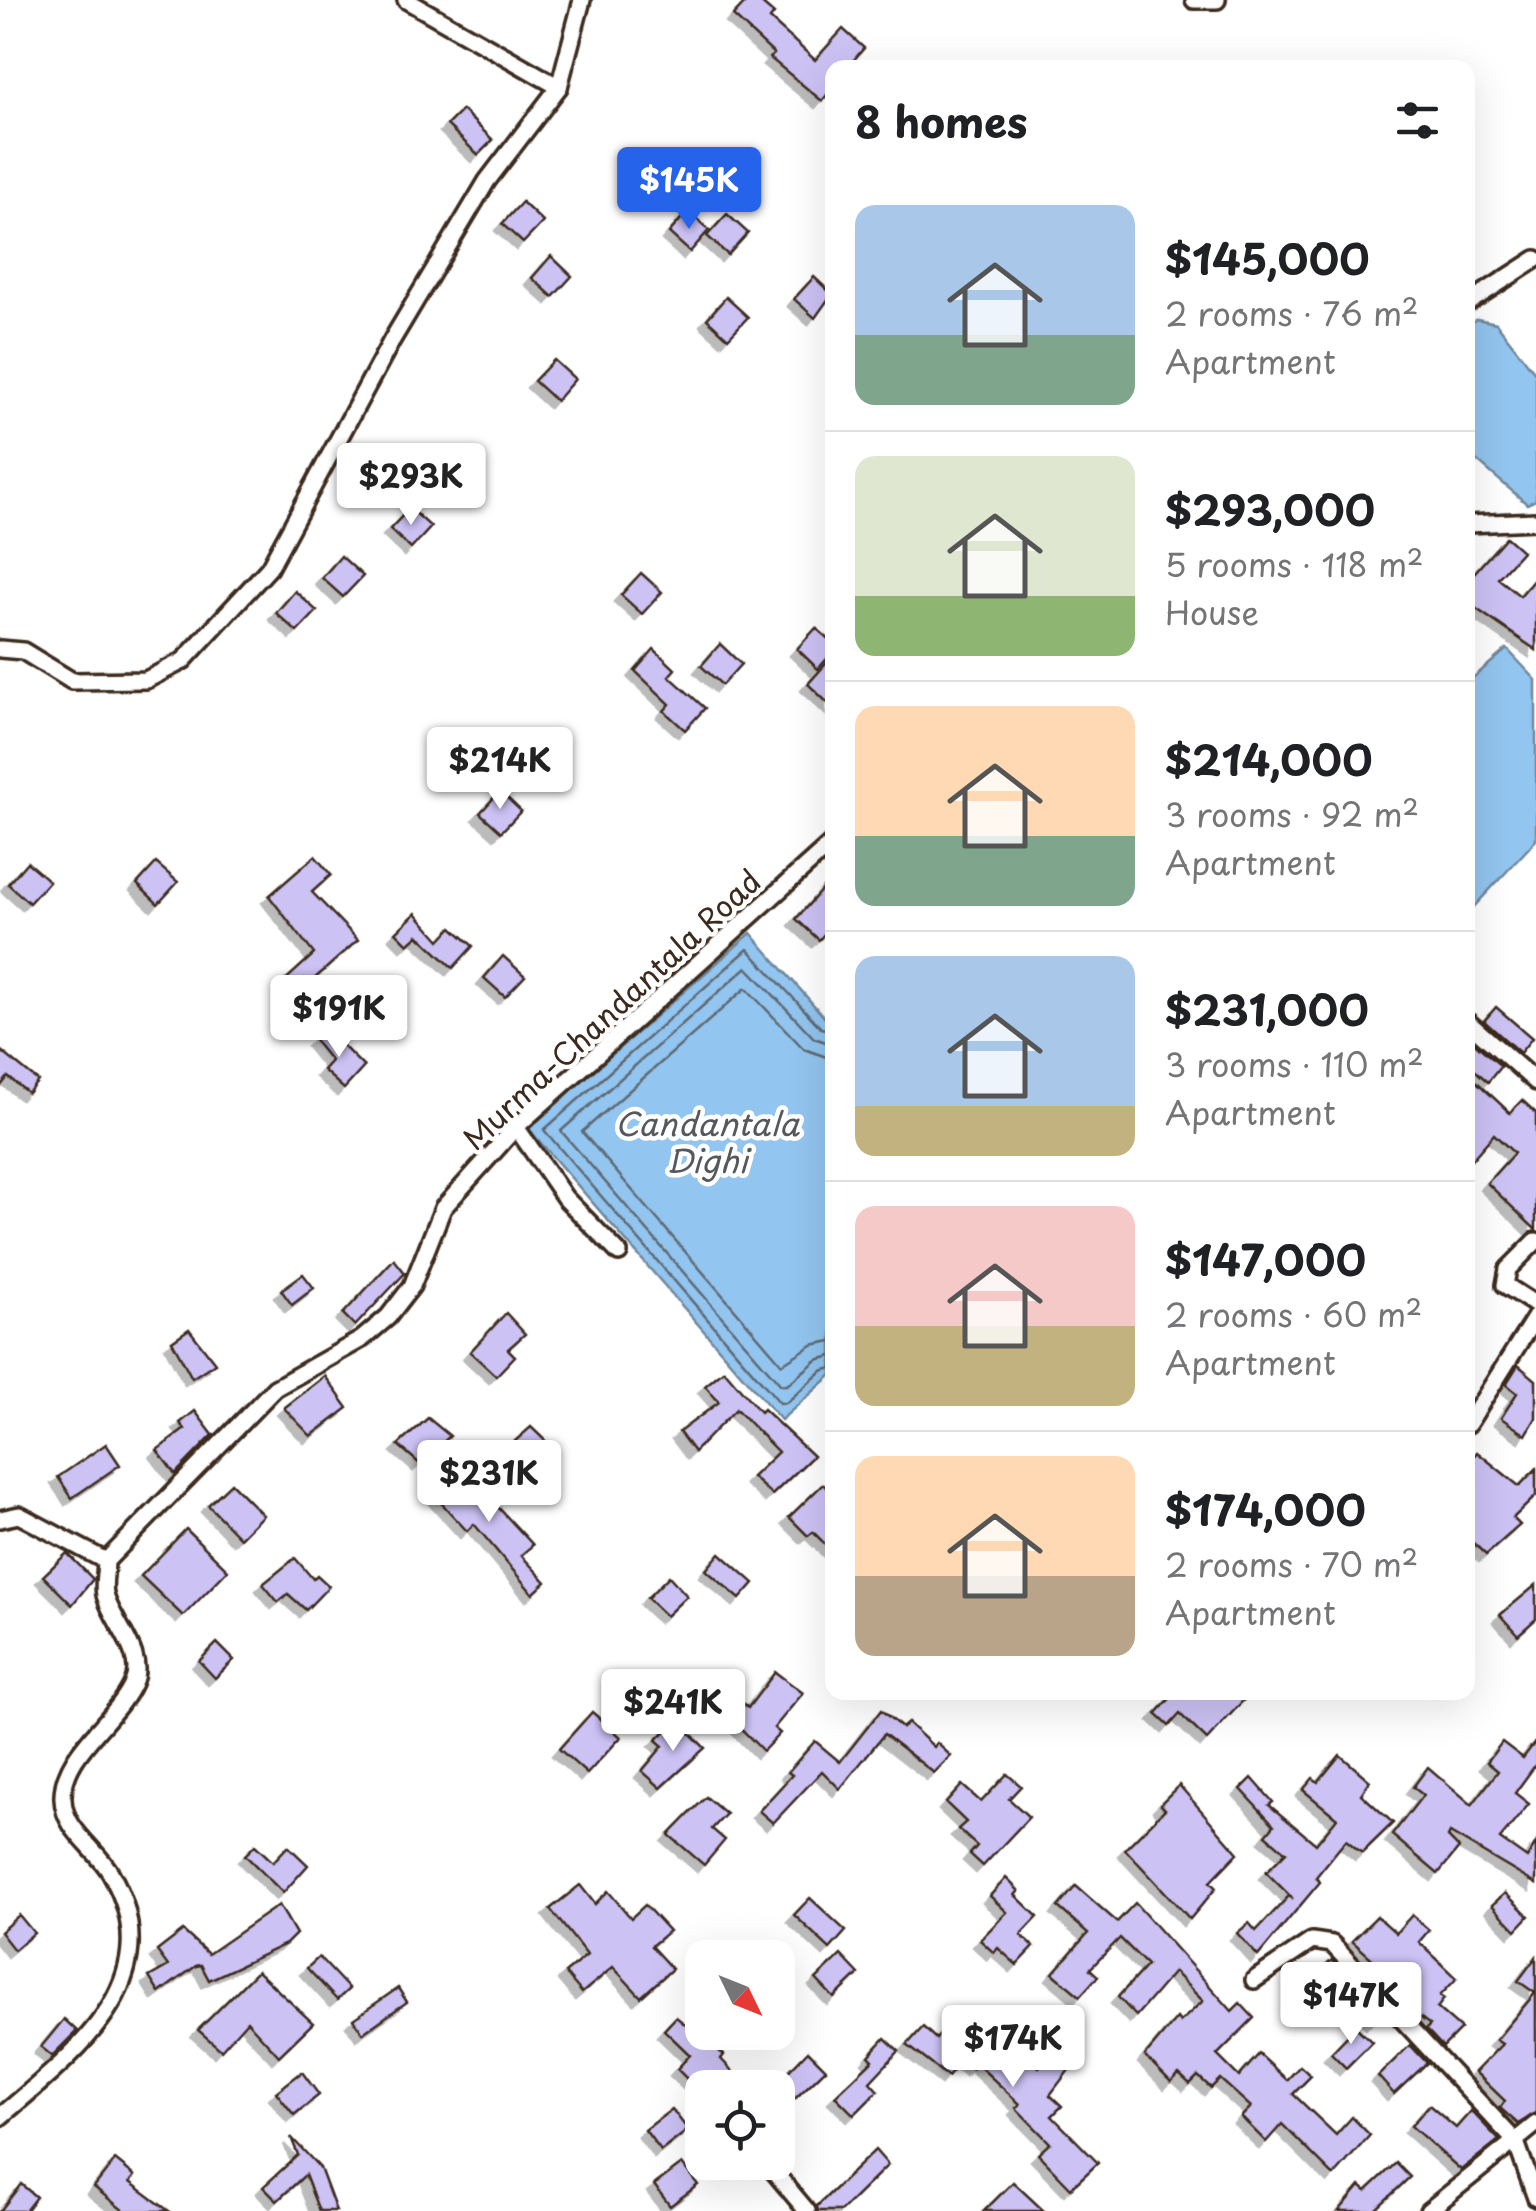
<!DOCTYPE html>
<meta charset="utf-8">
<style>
:root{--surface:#fff;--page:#f2f2f2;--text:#202124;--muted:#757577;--line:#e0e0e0;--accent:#2563eb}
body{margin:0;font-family:"Playpen Sans",sans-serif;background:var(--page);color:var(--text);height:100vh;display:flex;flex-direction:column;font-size:38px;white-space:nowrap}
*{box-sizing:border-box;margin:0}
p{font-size:32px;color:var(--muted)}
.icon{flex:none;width:55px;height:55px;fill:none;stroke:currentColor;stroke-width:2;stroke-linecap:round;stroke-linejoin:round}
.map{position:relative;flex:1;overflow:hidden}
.drawer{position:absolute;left:825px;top:60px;width:650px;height:1640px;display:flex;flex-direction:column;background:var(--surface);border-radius:20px;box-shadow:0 10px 40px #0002}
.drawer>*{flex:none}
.needle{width:65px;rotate:133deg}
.controls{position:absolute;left:685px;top:1940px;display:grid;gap:20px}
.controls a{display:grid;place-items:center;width:110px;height:110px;border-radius:20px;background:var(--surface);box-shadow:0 10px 40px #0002;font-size:50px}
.price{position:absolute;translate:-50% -85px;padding:0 22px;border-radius:10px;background:#fff;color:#222;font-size:32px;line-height:65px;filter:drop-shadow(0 2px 5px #0008)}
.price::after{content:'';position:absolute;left:50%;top:60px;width:30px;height:22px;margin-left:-15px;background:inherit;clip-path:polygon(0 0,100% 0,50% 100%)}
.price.on{background:var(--accent);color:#fff}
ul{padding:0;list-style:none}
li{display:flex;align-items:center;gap:30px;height:250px;padding:0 30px}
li+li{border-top:2px solid var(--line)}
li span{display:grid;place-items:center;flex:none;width:280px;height:200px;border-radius:20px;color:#555}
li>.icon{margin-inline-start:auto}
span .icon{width:120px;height:120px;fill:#fffc;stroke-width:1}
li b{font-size:42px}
h2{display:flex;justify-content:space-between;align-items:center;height:120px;padding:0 30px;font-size:42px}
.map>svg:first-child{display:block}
.water{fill:#92c5ef;stroke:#6f879b;stroke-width:2.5}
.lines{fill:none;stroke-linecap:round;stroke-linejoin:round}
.shore{stroke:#5e6872;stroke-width:2.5}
.building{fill:#ccc2f4;stroke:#3b2a1e;stroke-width:2.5;filter:url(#shadow)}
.street-casing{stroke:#3b2a1e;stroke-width:22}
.street{stroke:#fff;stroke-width:15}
.labels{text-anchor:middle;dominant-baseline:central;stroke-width:9;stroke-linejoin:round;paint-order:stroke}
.street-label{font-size:30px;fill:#3b2a1e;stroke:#fff}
.water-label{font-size:32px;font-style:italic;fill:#55585d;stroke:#fff}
</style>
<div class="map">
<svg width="1536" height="2211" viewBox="0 0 1536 2211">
<defs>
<filter id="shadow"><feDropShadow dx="-7" dy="7" stdDeviation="0" flood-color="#0004"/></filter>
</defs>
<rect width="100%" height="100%" fill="#fff"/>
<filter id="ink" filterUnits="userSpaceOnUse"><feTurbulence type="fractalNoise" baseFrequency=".01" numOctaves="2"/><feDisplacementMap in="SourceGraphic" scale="20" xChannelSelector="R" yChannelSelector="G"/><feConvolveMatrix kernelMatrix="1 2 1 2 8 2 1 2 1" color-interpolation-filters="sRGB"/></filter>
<g filter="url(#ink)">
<g class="water">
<path d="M1477,319L1496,323L1536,374V500L1527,504L1468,453V324Z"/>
<path d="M1507,649L1536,680V840L1468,913V682Z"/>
<path d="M751,933L832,1026V1375L781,1420L528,1128Z"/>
</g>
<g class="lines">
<g class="shore">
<path d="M832,1031L821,1028L748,949L544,1130L780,1403H786L822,1371L832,1368"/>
<path d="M832,1044L814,1038L747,967L561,1131L781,1385H787L817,1360L832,1356"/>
<path d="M832,1059L804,1049L746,988L582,1132L782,1364L812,1345L832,1341"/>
</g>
</g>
<g class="building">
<path d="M748,0H758L774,14L770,19L815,60L843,29L864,48L847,68H832V89L822,101L770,58L774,54L733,16Z"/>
<path d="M462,110L493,140L478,155L447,125Z"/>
<path d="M522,202L543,222L523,243L502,224Z"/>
<path d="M688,211L709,230L690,252L669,233Z"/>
<path d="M727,214L748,233L728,255L707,236Z"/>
<path d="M551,256L572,276L553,297L532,278Z"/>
<path d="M814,277L832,294L815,318L794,299Z"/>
<path d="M726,297L748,317L728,338L707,319Z"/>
<path d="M554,360L575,379L556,401L534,381Z"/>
<path d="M410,508L431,527L411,549L390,529Z"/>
<path d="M1506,537L1522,551L1498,578L1520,596L1536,577V650L1468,603V580Z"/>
<path d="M341,556L363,576L343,597L322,578Z"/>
<path d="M641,573L662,592L642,614L621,595Z"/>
<path d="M295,591L317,611L297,632L276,613Z"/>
<path d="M816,628L832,642V653L818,669L797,649Z"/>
<path d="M720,644L741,664L722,685L701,666Z"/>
<path d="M654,649L675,669L669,676L705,708L685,730L664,711L670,704L635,671Z"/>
<path d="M832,657V707L808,684Z"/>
<path d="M500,791L521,811L501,832L480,813Z"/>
<path d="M315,856L331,875L312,892L358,940L294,997L282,983L314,954L269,896Z"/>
<path d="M27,862L49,881L29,903L8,884Z"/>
<path d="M156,863L178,882L158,904L137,884Z"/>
<path d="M832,878V925L819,940L796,919Z"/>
<path d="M416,913L440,940L452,927L473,946L453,968L418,935L408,944L396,932Z"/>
<path d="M503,956L525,976L505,997L484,978Z"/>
<path d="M1496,1007L1532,1038L1520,1053L1484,1021Z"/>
<path d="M327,1030L364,1067L344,1089L323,1070L331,1061L314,1040Z"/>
<path d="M1469,1038L1501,1066L1488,1082L1468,1064Z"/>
<path d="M0,1050L38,1081L28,1093L8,1077L0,1087Z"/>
<path d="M1477,1082L1510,1113L1522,1100L1536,1113V1230L1487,1183L1514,1153L1494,1134L1468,1164V1092Z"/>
<path d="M394,1259L405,1273L355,1326L343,1314Z"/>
<path d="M303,1274L314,1288L292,1305L281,1290Z"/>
<path d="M506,1313L525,1334L508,1349L515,1356L496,1376L470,1352Z"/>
<path d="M189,1329L215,1363L192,1378L172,1341Z"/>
<path d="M1518,1365L1536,1380V1418L1526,1435L1501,1418L1517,1393L1506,1384Z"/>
<path d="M724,1370L760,1412L763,1409L813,1456L772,1495L752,1477L778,1452L736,1409L694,1452L679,1432L719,1402L705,1386Z"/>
<path d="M325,1376L348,1408L311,1436L284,1408Z"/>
<path d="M195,1411L213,1435L175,1474L157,1450L185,1429L180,1423Z"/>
<path d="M428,1418L450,1436L420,1464L398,1445Z"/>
<path d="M531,1427L556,1451L541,1466L515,1441Z"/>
<path d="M106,1444L120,1465L72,1498L58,1477Z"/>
<path d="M1477,1452L1519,1486L1536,1469V1496L1513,1518L1520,1525L1486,1555L1468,1538V1488L1476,1479L1468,1472V1464Z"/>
<path d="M462,1468L533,1545L521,1555L546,1582L533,1594L474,1524L467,1531L434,1495Z"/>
<path d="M231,1483L263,1515L240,1538L208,1505Z"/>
<path d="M823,1484L832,1494V1551L813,1532L808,1536L789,1517Z"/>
<path d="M186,1529L228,1570L183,1616L141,1576Z"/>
<path d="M67,1553L93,1579L72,1605L43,1576Z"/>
<path d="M720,1553L754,1583L740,1599L706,1570Z"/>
<path d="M295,1558L313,1579L317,1575L329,1586L306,1610L288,1594L278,1602L263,1584Z"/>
<path d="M669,1576L687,1596L666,1616L647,1598Z"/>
<path d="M1536,1585V1619L1518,1635L1500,1615Z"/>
<path d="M217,1643L234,1660L215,1678L199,1661Z"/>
<path d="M775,1672L803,1693L774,1728L780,1733L763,1751L722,1709L735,1696L748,1708Z"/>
<path d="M1176,1692H1251L1207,1740L1180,1714L1169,1726L1156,1714Z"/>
<path d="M881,1710L902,1728L908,1723L934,1747L937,1743L951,1756L934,1773L884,1734L840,1789L822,1771L773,1823L759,1811L792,1775L788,1772L815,1741L840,1762Z"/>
<path d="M592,1712L621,1737L587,1774L559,1749Z"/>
<path d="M677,1720L705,1748L661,1788L642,1771L663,1746L656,1740Z"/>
<path d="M1536,1741V1764L1515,1793L1529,1804L1500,1839L1527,1858L1536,1843V1884L1450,1833L1448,1837L1459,1848L1438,1874L1392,1835L1423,1795L1413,1787L1428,1767L1472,1805L1498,1771L1487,1762L1502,1742L1523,1758Z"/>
<path d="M1340,1755L1370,1781L1361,1794L1393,1823L1362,1853L1346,1840L1316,1877L1320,1882L1258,1956L1237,1933L1249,1923L1256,1931L1289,1896L1293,1899L1266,1872L1286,1852L1266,1835L1274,1825L1241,1789L1252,1778L1273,1802L1269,1805L1316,1844L1337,1818L1303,1790L1313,1778L1318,1782Z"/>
<path d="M1007,1774L1021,1786L1009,1799L1029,1817L983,1866L970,1854L977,1846L958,1829L966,1822L946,1803L962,1785L981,1802Z"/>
<path d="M1179,1785L1238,1853L1210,1882L1216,1888L1190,1919L1125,1849L1165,1809L1160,1804Z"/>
<path d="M706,1797L726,1814L712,1829L725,1840L704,1865L669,1835Z"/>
<path d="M255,1845L273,1862L288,1846L308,1865L283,1893L245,1855Z"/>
<path d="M1006,1878L1019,1891L1015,1895L1038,1917L1021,1935L1034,1947L1017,1965L998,1948L994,1953L980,1940L1007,1912L990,1896Z"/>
<path d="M580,1885L595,1904L608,1891L631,1918L645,1905L669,1931L651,1946L672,1969L641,1997L613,1967L582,1993L565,1973L587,1955L550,1909Z"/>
<path d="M1076,1886L1117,1922L1135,1903L1232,2011L1240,2003L1254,2018L1217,2055L1239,2077L1259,2054L1287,2080L1300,2066L1311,2076L1293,2094L1336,2135L1352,2117L1370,2135L1334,2176L1282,2124L1266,2142L1241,2117L1251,2107L1220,2079L1211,2088L1198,2076L1190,2084L1179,2074L1171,2082L1145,2056L1177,2018L1180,2022L1203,2001L1174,1972L1136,2016L1118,1997L1147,1965L1120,1938L1090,1969L1098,1976L1080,1996L1053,1973L1088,1933L1058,1907Z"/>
<path d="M1505,1893L1529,1916L1516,1930L1492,1905Z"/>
<path d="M810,1898L846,1931L830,1949L794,1915Z"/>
<path d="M279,1905L296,1934L286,1944L209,1980L201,1965L196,1966L159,1993L149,1977L168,1966L157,1951L183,1931L208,1954Z"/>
<path d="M19,1915L34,1933L14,1950L0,1932Z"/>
<path d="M1412,1915L1429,1930L1419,1942L1457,1978L1440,1996L1444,1999L1437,2008L1461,2029L1443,2047L1426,2029L1430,2025L1407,2007L1415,1997L1352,1941L1377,1916L1396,1933Z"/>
<path d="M841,1955L859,1974L834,1998L816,1979Z"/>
<path d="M319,1957L349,1989L337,2000L307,1968Z"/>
<path d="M1536,1957V2113L1518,2124L1500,2108L1505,2101L1475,2072L1502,2044L1496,2040L1535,1993L1518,1981Z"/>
<path d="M1332,1960L1381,2014L1373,2021L1321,1970Z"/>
<path d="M257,1971L313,2023L279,2056L247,2021L221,2050L198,2030Z"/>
<path d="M398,1988L407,2002L363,2033L353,2019Z"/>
<path d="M957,2016L1010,2063L1021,2051L1039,2067L1051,2053L1069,2070L1050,2095L1062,2106L1052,2116L1098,2163L1071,2188L1038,2154L1050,2143L1016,2108L1020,2104L977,2064L972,2069L962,2060L948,2077L907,2045L923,2027L936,2039Z"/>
<path d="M676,2017L724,2055L721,2059L748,2088H696L677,2069L690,2055L664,2030Z"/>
<path d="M64,2019L77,2031L52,2056L41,2047Z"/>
<path d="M1356,2027L1372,2042L1346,2068L1331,2053Z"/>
<path d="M885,2038L899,2051L870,2082L878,2091L854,2115L835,2096L873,2060L869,2056Z"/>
<path d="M1410,2045L1427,2063L1394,2094L1378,2076Z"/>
<path d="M808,2051L826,2069L778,2115V2082Z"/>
<path d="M302,2072L319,2095L294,2115L276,2092Z"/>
<path d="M1429,2105L1456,2128L1471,2111L1499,2140L1461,2170L1411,2126Z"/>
<path d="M672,2109L688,2130L661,2151L645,2130Z"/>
<path d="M291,2137L320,2168L336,2211H319L305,2175L277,2201L263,2187L298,2155Z"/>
<path d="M875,2150L888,2165L841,2211H818L817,2206Z"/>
<path d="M115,2160L135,2176L130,2182L169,2211H124L94,2187Z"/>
<path d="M1396,2163L1410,2177L1374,2211H1339L1360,2186L1366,2191Z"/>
<path d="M682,2164L698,2185L670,2206L654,2185Z"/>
<path d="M1013,2182L1044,2211H984Z"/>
<path d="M21,2184L36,2197L25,2211H0Z"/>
</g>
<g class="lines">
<defs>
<g id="street">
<path d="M406,0L559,87"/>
<path d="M1194,0H1217"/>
<path d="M1468,303L1536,259"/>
<path d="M1468,524L1536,521"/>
<path d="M0,649L23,651L72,681L146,680L183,661L269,568L392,340L487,181L559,87L582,0"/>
<path d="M1468,1022L1536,1082"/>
<path d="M516,1127L565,1198L619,1253"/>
<path d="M1536,1241L1508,1269L1505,1285L1536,1305"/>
<path d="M1468,1424L1536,1316"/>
<path d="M0,1519L19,1515L106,1561"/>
<path d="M1254,1980L1312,1941L1332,1944L1516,2142L1536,2198"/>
<path d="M0,2117C75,2053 172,1981 111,1874C97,1848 64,1831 63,1799C61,1754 116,1721 133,1683C146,1655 114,1624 106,1598C102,1588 106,1572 106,1561L275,1388L362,1339L388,1317L412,1286L443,1208L516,1127L832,843"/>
<path d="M766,2162L807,2211"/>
<path d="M1428,2211L1536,2124"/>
</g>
</defs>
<use href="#street" class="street-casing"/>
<use href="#street" class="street"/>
</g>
</g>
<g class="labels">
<g class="street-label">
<text transform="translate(611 1009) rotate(-43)">Murma-Chandantala Road</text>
</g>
<g class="water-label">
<text x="707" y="1123">Candantala<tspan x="707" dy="37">Dighi</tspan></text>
</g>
</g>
</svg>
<div class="controls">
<a><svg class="needle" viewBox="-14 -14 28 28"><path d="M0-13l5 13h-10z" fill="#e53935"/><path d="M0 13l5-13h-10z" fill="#757577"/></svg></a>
<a><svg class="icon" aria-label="locate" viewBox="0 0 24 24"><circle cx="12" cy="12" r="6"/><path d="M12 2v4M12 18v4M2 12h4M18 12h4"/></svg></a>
</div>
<b class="price on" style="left:689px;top:232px">$145K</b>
<b class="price" style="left:411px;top:528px">$293K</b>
<b class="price" style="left:500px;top:812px">$214K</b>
<b class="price" style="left:339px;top:1060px">$191K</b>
<b class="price" style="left:489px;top:1525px">$231K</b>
<b class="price" style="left:673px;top:1754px">$241K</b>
<b class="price" style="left:1351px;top:2047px">$147K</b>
<b class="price" style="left:1013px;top:2090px">$174K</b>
<section class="drawer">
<h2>8 homes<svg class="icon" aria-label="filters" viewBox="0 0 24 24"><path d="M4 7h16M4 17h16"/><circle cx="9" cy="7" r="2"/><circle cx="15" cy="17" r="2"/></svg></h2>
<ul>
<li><span style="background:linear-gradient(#a9c7e8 65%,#7fa58c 0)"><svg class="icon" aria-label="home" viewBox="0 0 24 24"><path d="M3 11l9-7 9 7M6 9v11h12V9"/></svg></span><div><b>$145,000</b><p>2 rooms · 76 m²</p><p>Apartment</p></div></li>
<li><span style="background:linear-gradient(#dfe7d0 70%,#8fb573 0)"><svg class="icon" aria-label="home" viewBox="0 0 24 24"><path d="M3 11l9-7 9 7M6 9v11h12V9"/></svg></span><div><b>$293,000</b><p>5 rooms · 118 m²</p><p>House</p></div></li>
<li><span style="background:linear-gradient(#ffd9b3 65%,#7fa58c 0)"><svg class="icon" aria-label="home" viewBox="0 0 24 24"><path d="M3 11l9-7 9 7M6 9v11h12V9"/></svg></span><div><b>$214,000</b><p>3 rooms · 92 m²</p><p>Apartment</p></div></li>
<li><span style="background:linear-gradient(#a9c7e8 75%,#c2b280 0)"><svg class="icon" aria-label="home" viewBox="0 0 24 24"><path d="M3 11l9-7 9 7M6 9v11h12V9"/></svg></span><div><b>$231,000</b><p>3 rooms · 110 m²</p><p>Apartment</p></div></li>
<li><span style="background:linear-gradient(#f6c9c9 60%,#c2b280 0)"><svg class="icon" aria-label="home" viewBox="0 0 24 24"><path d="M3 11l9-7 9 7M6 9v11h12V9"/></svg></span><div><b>$147,000</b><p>2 rooms · 60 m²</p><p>Apartment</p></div></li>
<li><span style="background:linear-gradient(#ffd9b3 60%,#b9a48a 0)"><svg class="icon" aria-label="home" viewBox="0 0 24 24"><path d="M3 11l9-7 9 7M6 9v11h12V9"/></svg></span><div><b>$174,000</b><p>2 rooms · 70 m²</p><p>Apartment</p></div></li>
</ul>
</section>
</div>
